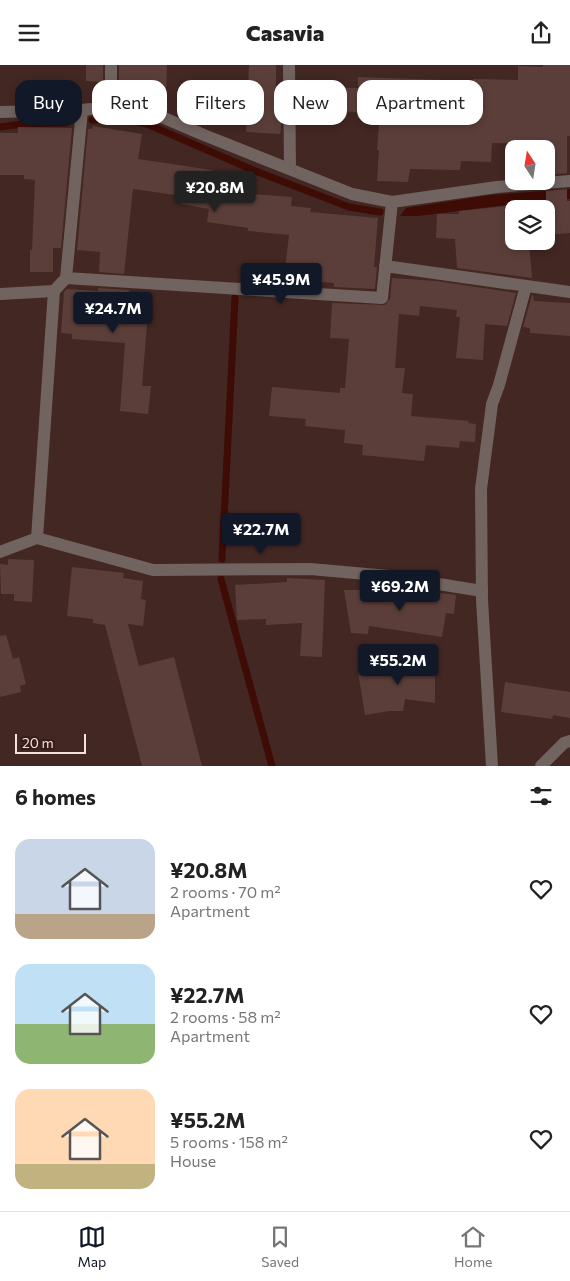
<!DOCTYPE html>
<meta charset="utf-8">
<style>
:root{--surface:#fff;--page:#f2f2f2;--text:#222;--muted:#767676;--line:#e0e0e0;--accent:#111827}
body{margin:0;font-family:Commissioner,sans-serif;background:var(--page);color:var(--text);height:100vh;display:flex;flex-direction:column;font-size:19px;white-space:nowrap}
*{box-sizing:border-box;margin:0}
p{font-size:16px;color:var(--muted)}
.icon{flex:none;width:28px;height:28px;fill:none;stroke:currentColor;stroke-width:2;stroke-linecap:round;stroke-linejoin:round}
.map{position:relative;height:701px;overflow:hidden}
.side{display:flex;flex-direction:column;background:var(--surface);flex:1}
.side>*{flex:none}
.hud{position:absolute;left:15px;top:15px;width:540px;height:45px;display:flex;gap:10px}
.needle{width:32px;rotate:348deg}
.buttons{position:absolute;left:505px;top:75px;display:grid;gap:10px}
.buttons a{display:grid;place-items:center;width:50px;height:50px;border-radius:10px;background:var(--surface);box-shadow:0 2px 8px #0003;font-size:25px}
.scale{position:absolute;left:15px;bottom:12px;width:71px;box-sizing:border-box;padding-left:5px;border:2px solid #f3e1dd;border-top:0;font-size:14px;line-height:18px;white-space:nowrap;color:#f3e1dd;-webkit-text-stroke:4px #371d19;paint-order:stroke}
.price{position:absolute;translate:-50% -42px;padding:0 11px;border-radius:5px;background:var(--accent);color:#fff;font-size:16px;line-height:32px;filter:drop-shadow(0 1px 2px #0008)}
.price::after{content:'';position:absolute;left:50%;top:30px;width:15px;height:11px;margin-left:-8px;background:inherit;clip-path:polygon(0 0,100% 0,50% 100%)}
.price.selected{background:#222;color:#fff}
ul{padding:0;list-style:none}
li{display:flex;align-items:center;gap:15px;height:125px;padding:0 15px}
li span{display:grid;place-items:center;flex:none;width:140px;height:100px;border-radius:15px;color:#555}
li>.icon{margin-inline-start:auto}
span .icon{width:60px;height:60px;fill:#fffc;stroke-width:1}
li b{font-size:21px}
h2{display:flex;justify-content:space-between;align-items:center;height:60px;padding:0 15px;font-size:21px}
.tag{padding:0 18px;border-radius:15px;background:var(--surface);box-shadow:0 2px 8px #0003;font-size:18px;line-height:45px}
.tag.selected{background:var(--accent);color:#fff}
header{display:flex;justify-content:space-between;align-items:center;height:65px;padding:0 15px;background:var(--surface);font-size:22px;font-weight:800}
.tabs{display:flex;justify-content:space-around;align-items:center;height:70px;border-top:1px solid var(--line);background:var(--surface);font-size:14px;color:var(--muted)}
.tabs a{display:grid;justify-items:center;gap:2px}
.tabs .selected{color:var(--accent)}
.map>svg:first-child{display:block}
.water{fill:#3e0b05}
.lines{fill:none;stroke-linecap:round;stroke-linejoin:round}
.stream{stroke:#3e0b05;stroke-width:7}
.building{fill:#5b3e39}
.minor{stroke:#716360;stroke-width:12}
</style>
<header><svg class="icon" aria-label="menu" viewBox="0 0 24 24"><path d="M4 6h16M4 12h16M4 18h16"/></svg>Casavia<svg class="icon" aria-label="share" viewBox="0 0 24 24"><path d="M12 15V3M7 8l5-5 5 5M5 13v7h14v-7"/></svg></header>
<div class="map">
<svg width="570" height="701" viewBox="0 0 570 701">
<rect width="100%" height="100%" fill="#422723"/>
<path class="water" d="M570,124V134H553L417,151H400L406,143L490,130Z"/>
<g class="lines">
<g class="stream">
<path d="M92,55L122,54L147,59L253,105L349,142L380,147"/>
<path d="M0,62L22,59L66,58"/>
<path d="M222,494L235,233"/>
<path d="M221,514L272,701"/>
</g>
</g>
<g class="building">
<path d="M86,0H103V17L86,16Z"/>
<path d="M119,0H167L166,34L138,33V25H122V18H119Z"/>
<path d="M249,0H276V21H281V64L280,69L246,67Z"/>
<path d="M543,0H570V71H567V108L546,110V79L492,78L491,97L461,96L460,105L410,104L408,117L377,116L379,85H377L380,48L332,46L331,57L298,56L297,22L358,23V12L473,16V14L518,15V1L543,2Z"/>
<path d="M93,61L142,69L138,94L212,105L210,116L237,120L236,128L292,132L291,141L311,143L310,147L378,153L374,202H377L375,224L334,222V218L310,216L311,208L285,205L289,170L248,166V163L207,157L209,144L181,139L182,131L133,124L124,209L99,207L100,187L77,185L88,64H92Z"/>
<path d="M18,62L72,63L61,183H53V207H30V185H32L35,115L24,114V110H0V68H18Z"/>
<path d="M567,124V136H570V168L546,170V144H514V176H529L532,213L457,203L455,174L436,173L437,149H459V146L546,137V126Z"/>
<path d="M392,213L436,216L516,228L507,261L485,259L483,295L456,293L460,252H456L457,245L420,241L419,251L399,249L395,303H405L402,328L413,329L411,351L469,356L468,358L476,359L475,377L460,376L459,383L426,380L424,396L362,390L363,380L344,378L345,365L305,361L306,354L269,351L272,322L340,328V323H345L349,274L330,273L332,238L385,240L390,234Z"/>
<path d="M98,223L129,225L128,234L149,235L142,321H151L148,349L120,346L125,278L72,274V269L61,268L64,227L67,224L98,226Z"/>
<path d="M532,230H533L534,236L570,238V271L530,268V263L523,262Z"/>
<path d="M8,494L34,495L32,537L14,536V529H1L0,499L8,500Z"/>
<path d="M72,502L124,508L123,513L143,516L141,534L146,535L143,561L128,559L139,601L174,592L202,701H142L105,560L93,558V554L67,551Z"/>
<path d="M287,513L325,515L322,592L300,591L302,558L266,560V554L237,555L235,520L287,517Z"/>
<path d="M410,524L456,530L454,549L446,548L442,572L369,561L368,569L351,568L344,525H370V531L408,537Z"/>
<path d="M6,570L13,594L19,592L26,619L20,621L21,627L0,632V571Z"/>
<path d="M435,593V638L405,634L403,646H390L365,650L358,607Z"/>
<path d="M505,617L570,627V653L553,650L552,654L501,647Z"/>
</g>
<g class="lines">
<g class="minor">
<path d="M289,0L290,104"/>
<path d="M111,42V0"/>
<path d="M0,47L82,45L111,42L150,47L204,70L352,129L392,137L497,122L570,116"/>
<path d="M385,201L570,227"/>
<path d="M66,213L382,233L392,137"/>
<path d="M0,229L54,226"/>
<path d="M37,473L153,505L310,504L389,511L482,526"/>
<path d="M0,487L37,473L54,226L66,213L82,45"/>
<path d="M492,701L482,535L481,424L492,339L499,320L526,221"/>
<path d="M541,701L564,678L570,676"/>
</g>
</g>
</svg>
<div class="buttons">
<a><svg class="needle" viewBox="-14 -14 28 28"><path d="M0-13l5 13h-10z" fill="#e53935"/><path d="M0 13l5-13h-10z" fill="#767676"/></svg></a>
<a><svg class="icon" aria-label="layers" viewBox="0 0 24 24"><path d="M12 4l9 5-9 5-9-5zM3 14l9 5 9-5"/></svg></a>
</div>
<div class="scale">20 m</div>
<b class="price selected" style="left:215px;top:148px">¥20.8M</b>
<b class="price" style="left:281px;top:240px">¥45.9M</b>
<b class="price" style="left:113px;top:269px">¥24.7M</b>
<b class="price" style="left:261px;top:490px">¥22.7M</b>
<b class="price" style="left:400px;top:547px">¥69.2M</b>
<b class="price" style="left:398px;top:621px">¥55.2M</b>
<div class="hud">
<a class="tag selected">Buy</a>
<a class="tag">Rent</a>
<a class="tag">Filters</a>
<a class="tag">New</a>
<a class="tag">Apartment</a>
</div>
</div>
<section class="side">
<h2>6 homes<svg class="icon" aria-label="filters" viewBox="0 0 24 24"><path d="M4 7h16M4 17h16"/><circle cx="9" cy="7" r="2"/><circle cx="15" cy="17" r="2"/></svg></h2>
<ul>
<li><span style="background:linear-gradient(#c9d6e8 75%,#b9a48a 0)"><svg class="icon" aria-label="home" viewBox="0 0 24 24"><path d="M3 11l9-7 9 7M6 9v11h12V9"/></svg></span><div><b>¥20.8M</b><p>2 rooms · 70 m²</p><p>Apartment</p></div><svg class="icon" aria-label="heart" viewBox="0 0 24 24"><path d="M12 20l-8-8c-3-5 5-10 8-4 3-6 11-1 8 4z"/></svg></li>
<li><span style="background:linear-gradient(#bfe0f5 60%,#8fb573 0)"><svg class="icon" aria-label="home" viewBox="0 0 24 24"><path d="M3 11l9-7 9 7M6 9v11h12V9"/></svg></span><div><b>¥22.7M</b><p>2 rooms · 58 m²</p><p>Apartment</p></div><svg class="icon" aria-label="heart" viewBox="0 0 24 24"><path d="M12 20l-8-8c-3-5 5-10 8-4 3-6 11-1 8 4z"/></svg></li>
<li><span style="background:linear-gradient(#ffd9b3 75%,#c2b280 0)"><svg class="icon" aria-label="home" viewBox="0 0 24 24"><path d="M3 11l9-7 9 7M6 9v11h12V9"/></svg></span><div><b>¥55.2M</b><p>5 rooms · 158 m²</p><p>House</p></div><svg class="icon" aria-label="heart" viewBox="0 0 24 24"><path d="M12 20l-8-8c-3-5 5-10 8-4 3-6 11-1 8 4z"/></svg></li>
</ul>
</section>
<nav class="tabs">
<a class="selected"><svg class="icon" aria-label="map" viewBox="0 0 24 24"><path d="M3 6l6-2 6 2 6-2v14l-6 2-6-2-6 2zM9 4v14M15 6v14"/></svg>Map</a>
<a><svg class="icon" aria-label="saved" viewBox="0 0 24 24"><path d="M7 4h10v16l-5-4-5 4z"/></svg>Saved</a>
<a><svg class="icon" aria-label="home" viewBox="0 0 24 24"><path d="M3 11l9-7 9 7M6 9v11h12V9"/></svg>Home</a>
</nav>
